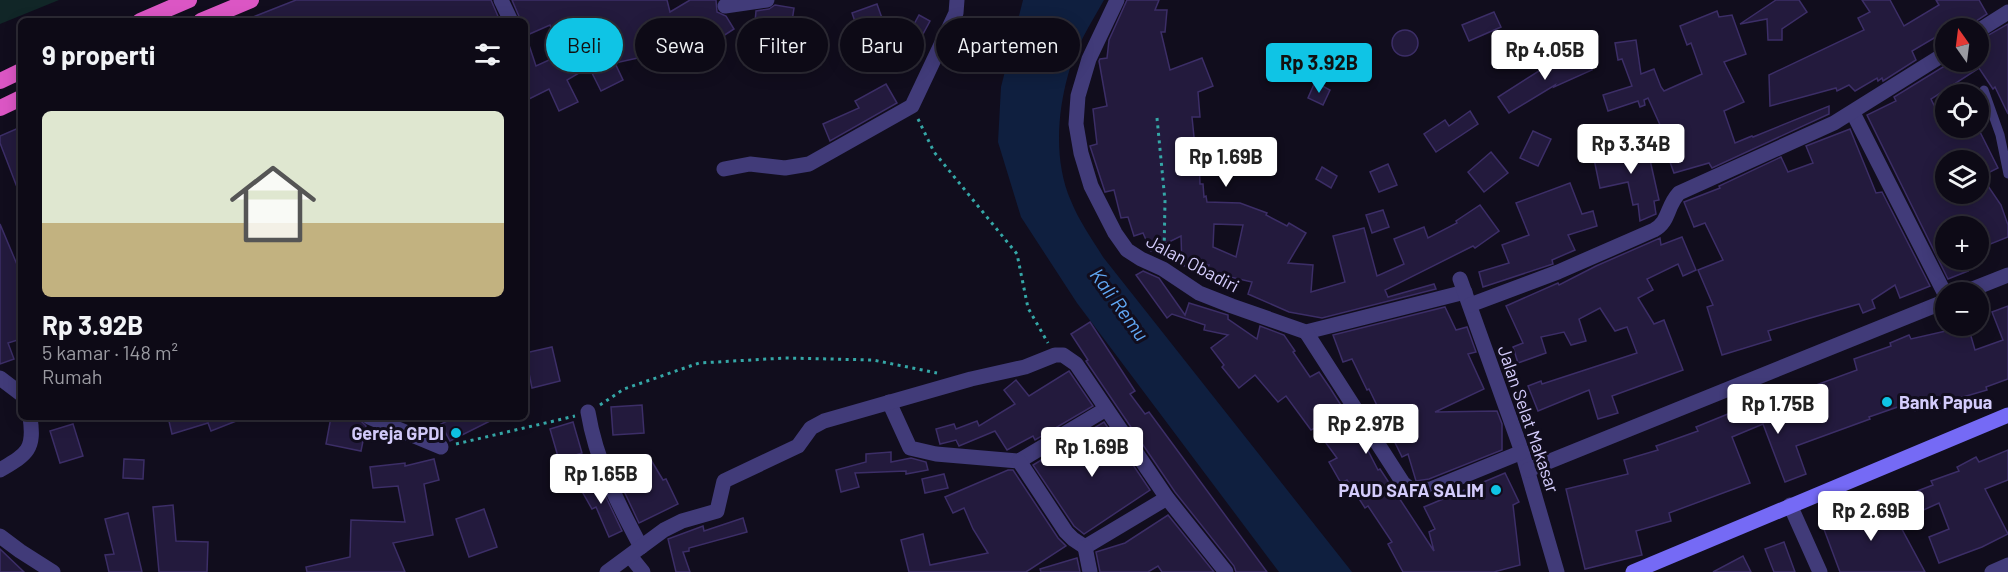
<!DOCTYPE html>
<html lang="id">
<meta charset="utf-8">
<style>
:root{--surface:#0d0a16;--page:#16131f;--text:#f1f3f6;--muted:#9a9aa1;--line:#2d2b35;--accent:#0fc4e5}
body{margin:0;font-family:Barlow,sans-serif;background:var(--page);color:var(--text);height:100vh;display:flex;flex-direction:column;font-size:22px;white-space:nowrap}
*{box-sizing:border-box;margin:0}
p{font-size:20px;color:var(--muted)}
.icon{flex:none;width:33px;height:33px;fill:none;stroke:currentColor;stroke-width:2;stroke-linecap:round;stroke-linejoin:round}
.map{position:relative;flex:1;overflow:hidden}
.sheet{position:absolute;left:18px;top:18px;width:510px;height:402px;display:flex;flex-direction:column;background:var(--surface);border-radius:9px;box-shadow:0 3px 15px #0003,0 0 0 2px var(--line)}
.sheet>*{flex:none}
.banner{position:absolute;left:546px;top:18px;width:570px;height:54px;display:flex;gap:12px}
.needle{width:39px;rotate:346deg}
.buttons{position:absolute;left:1935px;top:18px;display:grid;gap:12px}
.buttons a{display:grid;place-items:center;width:54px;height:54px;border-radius:50%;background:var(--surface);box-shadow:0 3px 15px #0003,0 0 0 2px var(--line);font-size:30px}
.price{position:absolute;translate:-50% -51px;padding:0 14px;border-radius:6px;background:#fff;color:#222;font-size:20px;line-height:39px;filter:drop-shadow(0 2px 3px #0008)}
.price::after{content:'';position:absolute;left:50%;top:36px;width:18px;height:14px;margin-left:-9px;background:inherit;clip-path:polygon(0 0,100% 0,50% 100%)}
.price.current{background:var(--accent);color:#111}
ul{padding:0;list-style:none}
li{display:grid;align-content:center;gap:12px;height:318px;padding:0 24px}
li+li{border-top:2px solid var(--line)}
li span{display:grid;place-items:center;height:186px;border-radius:9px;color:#555}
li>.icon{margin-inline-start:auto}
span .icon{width:108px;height:108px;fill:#fffc;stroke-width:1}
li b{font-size:26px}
h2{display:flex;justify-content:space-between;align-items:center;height:72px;padding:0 24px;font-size:26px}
.pill{padding:0 21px;border-radius:27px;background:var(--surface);box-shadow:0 3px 15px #0003,0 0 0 2px var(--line);font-size:21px;line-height:54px}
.pill.current{background:var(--accent);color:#111}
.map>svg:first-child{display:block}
.green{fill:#112627}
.water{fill:#0f1f3f}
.building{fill:#231a3d;stroke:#3c2e67;stroke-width:1.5;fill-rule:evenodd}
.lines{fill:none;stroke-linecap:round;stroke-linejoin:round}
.path{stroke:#35a7a7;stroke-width:3;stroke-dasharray:3 4.5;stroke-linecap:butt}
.service{stroke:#413b79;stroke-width:9}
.minor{stroke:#413b79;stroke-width:15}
.secondary{stroke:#756af5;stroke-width:15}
.trunk{stroke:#db56c4;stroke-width:16}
.poi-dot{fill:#0fc4e5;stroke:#110d1d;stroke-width:2}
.labels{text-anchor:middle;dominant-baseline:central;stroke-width:6;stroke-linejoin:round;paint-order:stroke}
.street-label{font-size:18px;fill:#d4ccfc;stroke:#110d1d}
.poi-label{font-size:18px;font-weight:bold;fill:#d4ccfc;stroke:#110d1d;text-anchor:end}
.water-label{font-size:20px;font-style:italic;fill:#61a8f5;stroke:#110d1d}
</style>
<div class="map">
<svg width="2008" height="572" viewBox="0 0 2008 572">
<rect width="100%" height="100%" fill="#110d1d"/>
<path class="green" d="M0,0H59L0,24Z"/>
<path class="water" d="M1023,0H1104C1091,23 1075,48 1068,75C1057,115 1054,162 1071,201C1079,221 1092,239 1103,257L1352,572H1279L1077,303L1021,217L998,142L1001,87Z"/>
<g class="building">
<path d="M296,0H491L500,21H243Z"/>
<path d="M512,0H667L670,12L690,0H716L717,12L726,16L734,29L694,55L658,63L656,54L615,63L623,80L601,91L589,67L567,80L578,102L559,111L549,89L525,101V40L527,39L536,66L560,55L550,25L525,36V21H521Z"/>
<path d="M1127,0H1159L1155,10H1167L1165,32H1161L1170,70L1202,58L1213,86L1198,92L1200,117H1192L1195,147L1197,146L1199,156L1200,184H1203L1204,197L1206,196L1207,202L1240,203L1267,213L1266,215L1287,226L1289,223L1306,233L1288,263L1313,265L1311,292L1345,282L1333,236L1364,228L1377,276L1404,264L1394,239L1424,227L1428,238L1457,223L1456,221L1480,205L1499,231L1475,248L1473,246L1385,290L1388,297L1434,284L1436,289L1322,318L1289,312L1248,294L1252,282L1222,275L1219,281L1205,275L1209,265L1182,266L1181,236L1151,251L1143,233L1134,236L1128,217L1121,218L1114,190L1105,192L1090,146L1097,144L1093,109L1107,106L1099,61L1100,59L1107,58L1109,40ZM1214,224L1243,225L1236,257L1213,247Z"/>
<path d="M1776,0H1799L1807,12L1782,29V40H1768L1767,19L1740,24Z"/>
<path d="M1862,0H1890L1904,26L1939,5L1936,0H1979L1987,14L1973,23L1969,28H1946V31L1912,51L1916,60L1883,81L1882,78L1878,81L1877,78L1855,91L1849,85L1837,91L1836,88L1770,106L1769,75L1864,30L1858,18L1870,12Z"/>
<path d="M877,4L883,21L858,30L852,13Z"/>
<path d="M775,5L794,8L791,28L755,22L756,11L769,9Z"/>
<path d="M1717,11L1719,17L1732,15L1746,54L1724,62L1744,102L1724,111L1735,143L1752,136L1753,137L1829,106V114L1712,168L1709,163L1674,173L1661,137L1665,136L1648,98L1644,100L1645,105L1640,107L1638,101L1608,111L1603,95L1632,86L1622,59L1618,60L1615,43L1636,40L1641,74L1654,69L1661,87L1664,91L1702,74L1691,43L1687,45L1680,26Z"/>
<path d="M1494,12L1501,27L1469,41L1462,25Z"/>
<path d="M919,15L930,21L923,34L912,28Z"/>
<path d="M975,19L976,34L962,35L961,25L963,20Z"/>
<path d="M2008,24V114L1995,87L1993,89L1979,68L1931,99L1945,128H1978L1998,168L1978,178V160H1946V194H1978V188L1986,183L2001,205L2008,225V237L1978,249V226H1946V260H1963L1968,271L1948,279L1867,115L1896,101L1894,97L1951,62H1978V41Z"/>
<circle cx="1405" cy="43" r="13"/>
<path d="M1350,47L1336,77L1329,53Z"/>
<path d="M1583,51L1592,70L1554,87L1555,85L1509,113L1498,97L1542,69Z"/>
<path d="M1315,82L1330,90L1323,105L1308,98Z"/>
<path d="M886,84L897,103L830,141L823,124L859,108L855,101Z"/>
<path d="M1470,111L1478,124L1436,152L1424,134L1445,120L1449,126Z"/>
<path d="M21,127V194L20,195L0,143V136Z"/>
<path d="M1850,129L1876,193L1882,192L1930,286L1900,298L1895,285L1872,300L1875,308L1863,313L1859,304L1807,319L1768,331L1771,340L1722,355L1707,307L1713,305L1698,270L1723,260L1705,223L1694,227L1684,202L1720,188L1719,186L1781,157L1788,172L1813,163L1806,146Z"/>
<path d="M1533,131L1551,139L1538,166L1520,158Z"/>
<path d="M1633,134L1636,145L1646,142L1659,200L1654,201L1656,214L1640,221L1638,204L1633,205L1628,182L1600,188L1594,159L1624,152L1620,138Z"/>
<path d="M1491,152L1508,173L1484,192L1468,172Z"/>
<path d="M1388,164L1397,185L1379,192L1370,172Z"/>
<path d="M1322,167L1337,176L1331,188L1316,179Z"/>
<path d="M1570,183L1582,214L1593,211L1597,226L1568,235L1575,250L1552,260L1553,264L1483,287L1479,272L1509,263L1502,245L1529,235L1516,203Z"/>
<path d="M1383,210L1389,227L1372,233L1366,215Z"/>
<path d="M0,224L21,274V339L8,343L14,359L0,364Z"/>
<path d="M1682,237L1696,270L1683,276L1678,264L1647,279L1653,290L1638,298L1654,324L1664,320L1683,370L1612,396L1618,413L1598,419L1589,390L1538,411L1528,386L1541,381L1542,384L1637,353L1627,327L1615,331L1600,308L1579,319L1586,341L1571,345L1564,332L1541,337L1546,353L1518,363L1513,347L1523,343L1506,306L1558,283L1559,285L1596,266L1660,238L1661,245Z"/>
<path d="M1143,271L1159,278L1185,315L1189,303L1228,315V319L1257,339L1260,326L1284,335L1295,351L1293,352L1310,377L1319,372L1330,388L1360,435L1378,470L1380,469L1434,551L1429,532L1435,529L1424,507L1505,473L1519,502L1513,505L1520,565L1494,572H1403L1388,544L1392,542L1368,506L1365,508L1347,480L1341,483L1329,462L1337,458L1315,428L1311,430L1286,396L1278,402L1255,375L1239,388L1222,367L1224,365L1211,348L1228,335L1204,330L1205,325L1172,314L1167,318L1136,275Z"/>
<path d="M2008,306V379L1986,387L1987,390L1915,411L1912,402L1869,417L1870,419L1796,446L1806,474L1785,482L1763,424L1732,437L1750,483L1669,513L1671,521L1636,531L1642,555L1585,569L1566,489L1628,474L1624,460L1658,450L1656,446L1698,431L1696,427L1755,403L1776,395L1778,399L1857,370L1854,359L1891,346L1890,343L1909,335L1911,339L1968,326L1975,350L2003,340L1992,312Z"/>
<path d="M1445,307L1456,330L1467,327L1476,352L1468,354L1484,389L1435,412L1497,411L1502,424V450L1429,479L1416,481L1408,454L1402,457L1369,389L1367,390L1352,359L1343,362L1333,335Z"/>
<path d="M1090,322L1135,391L1130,394L1145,414L1149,412L1267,572H1236L1234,566L1175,492L1086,361L1088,360L1071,334Z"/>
<path d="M552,347L560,381L532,388L525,353Z"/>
<path d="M1069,371L1093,406L1035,440L1033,436L1007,450L995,431L959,446L956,440L940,444L936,429L954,424L956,429L977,421L979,426L1015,404L1004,390L1016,380L1029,396Z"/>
<path d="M642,405L644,433L613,435L611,407Z"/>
<path d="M168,417H244V418L211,431L208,423L172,434Z"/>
<path d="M331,417L360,420L366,426L361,451L326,444Z"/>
<path d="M455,417H498L450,441L441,424Z"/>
<path d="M573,422L582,453L559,460L550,429Z"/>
<path d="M1104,422L1150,490L1084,534L1074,526L1033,465Z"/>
<path d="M73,424L83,456L60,463L50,431Z"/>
<path d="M2008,450V480L1985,489L2008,534L1982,547L1939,563L1929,537L1949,529L1939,503L1919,512L1912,493L1933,485L1931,481L1959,471L1957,467L1976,457L1979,462Z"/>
<path d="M891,452V462L911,458L926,462L928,470L906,474V471L855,473L859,487L841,492L836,470L866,462V454Z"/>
<path d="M648,455L663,480L666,479L678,504L639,523L616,474Z"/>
<path d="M124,459L144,460L143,479L123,478Z"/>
<path d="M434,459L439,480L424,484L433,535L393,543L405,572H307L306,567L350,557L351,520L405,522L398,486L373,488L370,467L405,463V466Z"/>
<path d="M1008,470H1013L1058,538L1066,546L1026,572H909L901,540L923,534L930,565L988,553L973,529L964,508L953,513L945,497Z"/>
<path d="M944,474L948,488L925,493L922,479Z"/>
<path d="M596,476L622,531L609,537L596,507L592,509L579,486Z"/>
<path d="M1884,496L1925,572H1840L1822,524L1857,511Z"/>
<path d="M173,505L176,541L208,542L207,572H159L153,507Z"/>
<path d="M484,509L497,547L469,557L456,519Z"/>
<path d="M128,513L142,572H109L105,555L114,554L105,519Z"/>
<path d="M1168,515L1214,572H1162L1158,566L1148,572H1100L1096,552L1125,543Z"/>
<path d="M743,518L747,532L689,548V551L683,552L690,572H676L668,539L703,526L704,531Z"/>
<path d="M1784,542L1795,572H1774L1765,549Z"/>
<path d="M0,549L24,572H0Z"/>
<path d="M1743,556L1751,572H1713Z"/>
<path d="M1077,558L1080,572H1041L1040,569Z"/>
</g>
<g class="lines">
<g class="path">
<path d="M1157,118L1165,201L1164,254"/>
<path d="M918,119L934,152L1017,254L1028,308L1048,343"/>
<path d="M600,405L624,389L699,363L785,358L873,360L937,373"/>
<path d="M456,444L575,416"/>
</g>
<path class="service" d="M1984,90L2000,135L2008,174"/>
<g class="minor">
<path d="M501,0L511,21"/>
<path d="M1117,0L1089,59L1078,96L1076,124L1081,153L1091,186L1115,233L1127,250L1141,259L1163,269L1199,293L1232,306L1306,332L1465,292"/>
<path d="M725,6L767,0"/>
<path d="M1978,31L2008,12"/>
<path d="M1853,113L1946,296"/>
<path d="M724,169L750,164L785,168L809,164L912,106L956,13L957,0"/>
<path d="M1460,279L1522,452L1557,572"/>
<path d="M1965,292L2008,275"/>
<path d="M1470,305L1558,272L1654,230C1670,221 1666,207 1679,193L1834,123L1946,53"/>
<path d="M1306,332L1403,483L1413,491L1431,489L1522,452"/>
<path d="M0,378L21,394"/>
<path d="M889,402L910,448L936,454L1019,461L1106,409"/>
<path d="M588,412C596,461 618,504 641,547"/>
<path d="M369,417L441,447"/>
<path d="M1019,461L1066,532L1073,539L1085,547L1167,498"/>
<path d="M0,470C27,454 35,450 30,417"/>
<path d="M1528,470L1946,301"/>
<path d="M1790,505L1820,572"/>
<path d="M0,536L20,551L53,572"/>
<path d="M1085,547L1090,572"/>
<path d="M630,556L643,572"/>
<path d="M607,572L664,530L682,521L717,511L724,481L798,446L811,428L824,421L971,379L1025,367L1055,355H1063L1076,364L1167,498L1226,572"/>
<path d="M1992,572L2008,565"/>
</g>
<path class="secondary" d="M1633,572L2008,415"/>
<g class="trunk">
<path d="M140,21L189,0"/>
<path d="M201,21L251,0"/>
<path d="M0,81L21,71"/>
<path d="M0,108L21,98"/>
</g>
</g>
<g class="poi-dot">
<circle cx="1887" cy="402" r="6"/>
<circle cx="456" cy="433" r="6"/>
<circle cx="1496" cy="490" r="6"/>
</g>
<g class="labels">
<g class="street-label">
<text transform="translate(1193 263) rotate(28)">Jalan Obadiri</text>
<text transform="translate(1529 419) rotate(71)">Jalan Selat Makasar</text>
</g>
<g class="poi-label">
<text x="1899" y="402" text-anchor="start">Bank Papua</text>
<text x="444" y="433">Gereja GPDI</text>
<text x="1484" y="490">PAUD SAFA SALIM</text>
</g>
<g class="water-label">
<text transform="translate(1120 304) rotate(54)">Kali Remu</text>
</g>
</g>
</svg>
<div class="buttons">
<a><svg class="needle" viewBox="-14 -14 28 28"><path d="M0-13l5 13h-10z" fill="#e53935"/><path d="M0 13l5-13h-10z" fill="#9a9aa1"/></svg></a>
<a><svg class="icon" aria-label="locate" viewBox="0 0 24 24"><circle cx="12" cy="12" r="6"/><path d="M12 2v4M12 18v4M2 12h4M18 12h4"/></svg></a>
<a><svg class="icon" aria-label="layers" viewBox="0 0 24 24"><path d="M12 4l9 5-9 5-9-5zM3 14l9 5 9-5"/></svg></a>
<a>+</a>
<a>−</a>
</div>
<b class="price" style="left:1545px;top:81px">Rp 4.05B</b>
<b class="price current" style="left:1319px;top:94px">Rp 3.92B</b>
<b class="price" style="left:1631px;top:175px">Rp 3.34B</b>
<b class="price" style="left:1226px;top:188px">Rp 1.69B</b>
<b class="price" style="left:1778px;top:435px">Rp 1.75B</b>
<b class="price" style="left:1366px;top:455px">Rp 2.97B</b>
<b class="price" style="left:1092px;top:478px">Rp 1.69B</b>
<b class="price" style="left:601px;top:505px">Rp 1.65B</b>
<b class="price" style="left:1871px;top:542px">Rp 2.69B</b>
<div class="banner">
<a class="pill current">Beli</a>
<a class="pill">Sewa</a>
<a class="pill">Filter</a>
<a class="pill">Baru</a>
<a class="pill">Apartemen</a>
</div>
<section class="sheet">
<h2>9 properti<svg class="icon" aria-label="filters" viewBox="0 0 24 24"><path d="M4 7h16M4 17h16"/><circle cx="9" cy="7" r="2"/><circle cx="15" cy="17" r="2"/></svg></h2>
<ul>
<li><span style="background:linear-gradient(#dfe7d0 60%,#c2b280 0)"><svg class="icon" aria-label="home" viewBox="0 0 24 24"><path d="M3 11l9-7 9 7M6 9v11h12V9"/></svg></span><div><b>Rp 3.92B</b><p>5 kamar · 148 m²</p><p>Rumah</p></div></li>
</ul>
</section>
</div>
